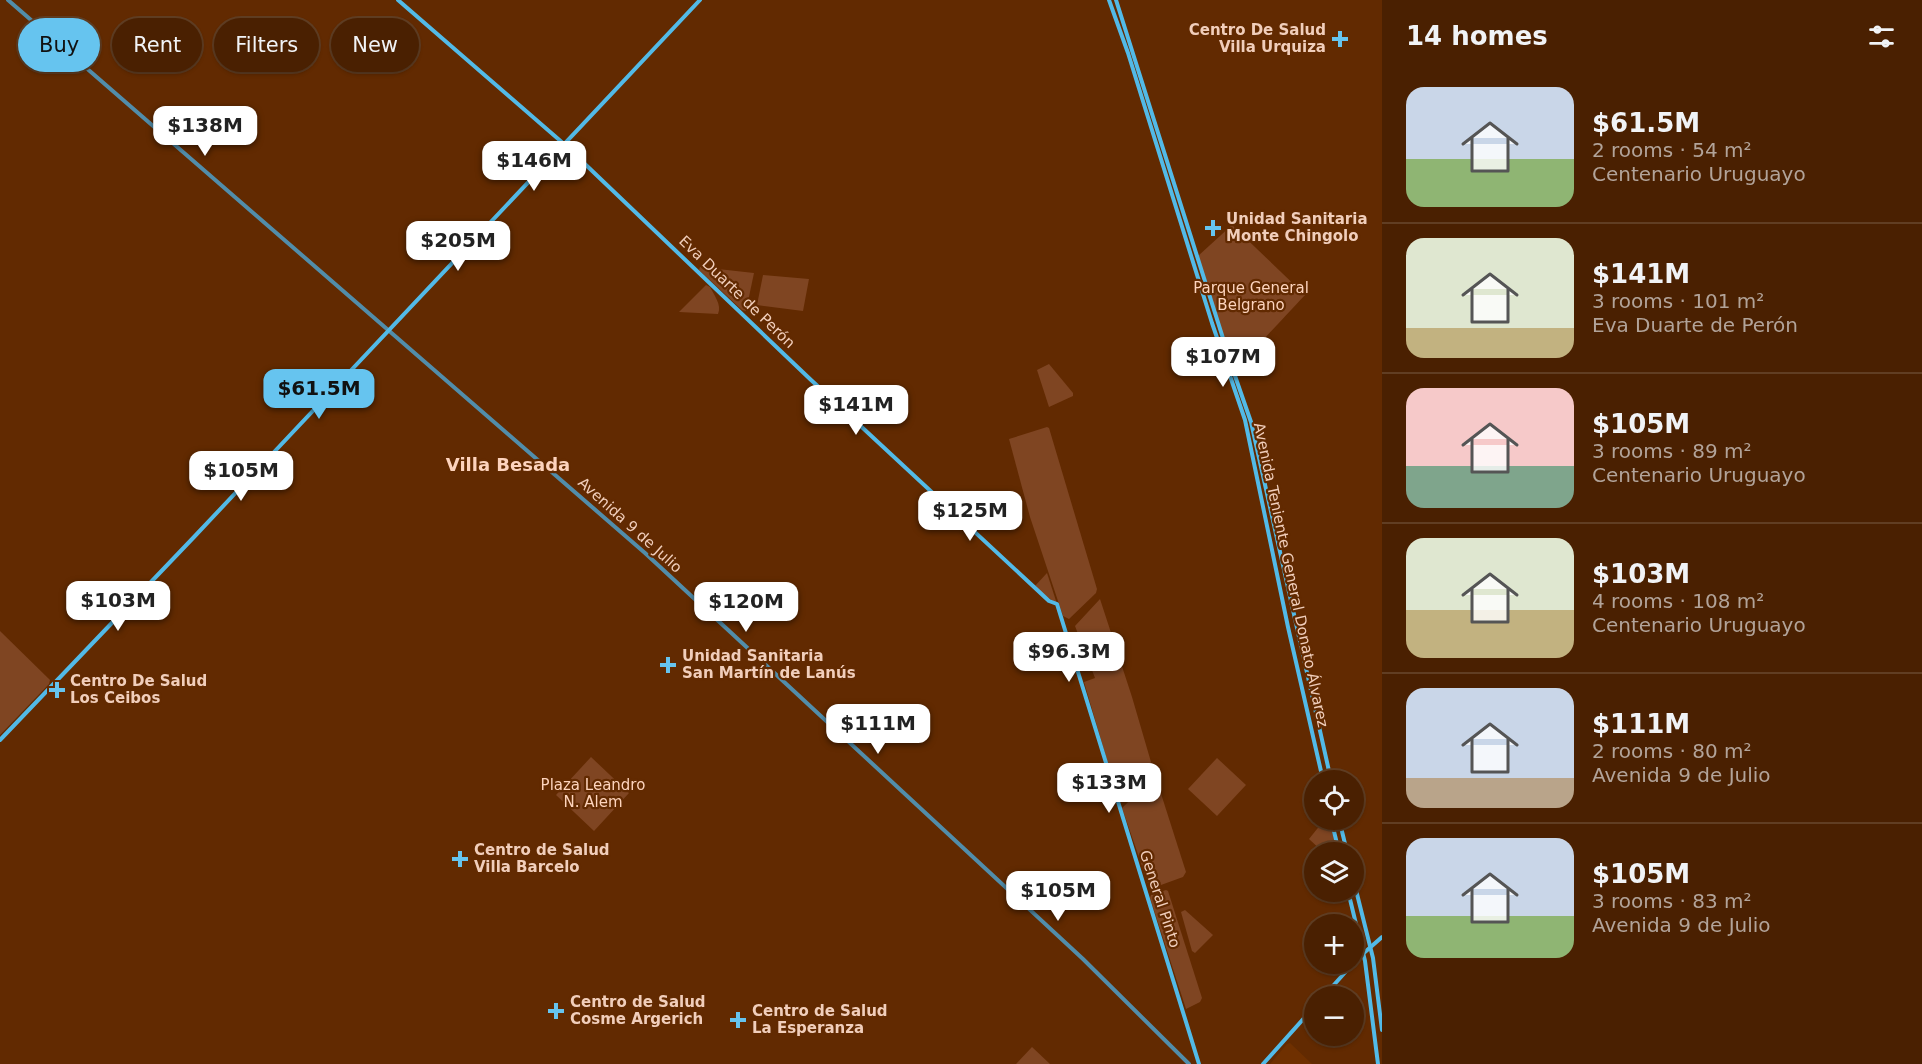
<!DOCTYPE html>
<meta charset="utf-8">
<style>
:root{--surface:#4a2001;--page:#542d10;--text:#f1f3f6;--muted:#b2a399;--line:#613e23;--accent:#66c4ef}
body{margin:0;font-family:"DejaVu Sans",sans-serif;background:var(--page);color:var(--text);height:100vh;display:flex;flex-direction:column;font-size:22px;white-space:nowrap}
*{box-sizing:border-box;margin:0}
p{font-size:20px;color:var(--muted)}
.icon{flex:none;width:33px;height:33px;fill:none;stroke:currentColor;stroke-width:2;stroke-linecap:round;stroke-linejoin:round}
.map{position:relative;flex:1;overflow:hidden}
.sheet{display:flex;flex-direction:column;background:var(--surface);width:540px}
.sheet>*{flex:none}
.top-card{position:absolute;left:18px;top:18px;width:570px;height:54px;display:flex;gap:12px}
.fabs{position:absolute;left:1304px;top:770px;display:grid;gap:12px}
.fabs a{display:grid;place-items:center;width:60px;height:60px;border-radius:50%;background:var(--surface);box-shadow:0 2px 4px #0004,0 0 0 2px var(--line);font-size:30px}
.price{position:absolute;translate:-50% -51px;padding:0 14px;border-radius:12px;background:#fff;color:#222;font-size:20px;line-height:39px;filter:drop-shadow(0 2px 3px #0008)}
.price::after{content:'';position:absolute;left:50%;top:36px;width:18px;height:14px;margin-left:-9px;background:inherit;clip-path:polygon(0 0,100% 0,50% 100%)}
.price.active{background:var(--accent);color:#111}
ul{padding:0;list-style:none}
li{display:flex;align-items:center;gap:18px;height:150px;padding:0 24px}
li+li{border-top:2px solid var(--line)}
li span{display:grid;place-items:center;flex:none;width:168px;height:120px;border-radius:18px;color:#555}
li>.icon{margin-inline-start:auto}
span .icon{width:72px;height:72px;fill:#fffc;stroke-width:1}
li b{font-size:26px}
h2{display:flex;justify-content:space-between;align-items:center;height:72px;padding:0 24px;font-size:26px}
.tag{padding:0 21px;border-radius:27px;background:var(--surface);box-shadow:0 2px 4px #0004,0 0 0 2px var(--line);font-size:21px;line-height:54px}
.tag.active{background:var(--accent);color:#111}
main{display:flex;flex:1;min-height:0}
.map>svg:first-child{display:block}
.built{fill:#6f3000}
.green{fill:#7f4522}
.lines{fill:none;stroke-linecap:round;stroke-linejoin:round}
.tertiary{stroke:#518daa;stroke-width:4}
.secondary{stroke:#52bae7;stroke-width:4}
.poi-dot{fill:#66c4ef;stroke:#622a01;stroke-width:2}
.labels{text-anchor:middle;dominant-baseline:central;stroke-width:4.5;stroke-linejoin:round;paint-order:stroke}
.poi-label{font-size:15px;font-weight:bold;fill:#f1cebb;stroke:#622a01;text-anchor:start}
.park-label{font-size:15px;fill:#fdd4bd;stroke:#622a01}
.street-label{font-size:15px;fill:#f1cebb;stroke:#622a01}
.quarter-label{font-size:18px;font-weight:bold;fill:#fdd3bd;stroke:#622a01}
</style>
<main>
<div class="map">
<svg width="1382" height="1064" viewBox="0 0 1382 1064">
<rect width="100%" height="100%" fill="#622a01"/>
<path class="built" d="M1290,1043L1312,1064H1270L1287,1044Z"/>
<g class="green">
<path d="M1232,225L1305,295L1234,371L1198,256Z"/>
<path d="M700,267L754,273L746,311L742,310L699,270Z"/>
<path d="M763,275L809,279L803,311L757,305Z"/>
<path d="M706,285L710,287C714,295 722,305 718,314L679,312Z"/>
<path d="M1049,364L1073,393V396L1049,407L1037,370Z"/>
<path d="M1047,427L1049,428L1097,589L1096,593L1069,619L1063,616L1030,517L1009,439Z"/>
<path d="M1047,573L1057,604L1034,587Z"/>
<path d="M1100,599L1132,697L1151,762L1149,769L1124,796H1121L1117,794L1084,682L1095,678L1075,626Z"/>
<path d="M0,631L50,680L49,684L0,735Z"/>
<path d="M591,757L629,793L594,831L556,795Z"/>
<path d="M1217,758L1246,785L1217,816L1188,789Z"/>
<path d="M1153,778H1156L1186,872L1183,877L1150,889L1122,808Z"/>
<path d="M1325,819H1329L1337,852H1323L1309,839Z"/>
<path d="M1166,890L1168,891L1202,998L1200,1002L1186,1009L1150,898L1151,895Z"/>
<path d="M1185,910L1213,935L1195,953L1192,951L1181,912Z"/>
<path d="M1032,1047L1050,1064H1016Z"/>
</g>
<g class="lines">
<path class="tertiary" d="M8,0L645,553L1083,959L1189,1064"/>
<g class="secondary">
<path d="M398,0L564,144L810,379L1034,587L1049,601L1057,604L1199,1064"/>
<path d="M1109,0L1128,53L1212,323L1245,420L1288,627L1323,780"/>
<path d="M1116,0L1234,373L1251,422L1331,780"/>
<path d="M0,740L194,537L700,0"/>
<path d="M1331,819L1339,852"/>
<path d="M1339,819L1347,852"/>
<path d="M1353,878L1373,958L1382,1030"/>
<path d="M1348,891L1365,961L1378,1064"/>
<path d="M1324,996L1357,959L1382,937"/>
<path d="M1263,1064L1314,1007"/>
</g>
</g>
<g class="poi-dot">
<path d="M1337 30h6v6h6v6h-6v6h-6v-6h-6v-6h6z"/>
<path d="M1210 219h6v6h6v6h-6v6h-6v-6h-6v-6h6z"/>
<path d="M665 656h6v6h6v6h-6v6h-6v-6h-6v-6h6z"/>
<path d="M54 681h6v6h6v6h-6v6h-6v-6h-6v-6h6z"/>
<path d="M457 850h6v6h6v6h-6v6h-6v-6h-6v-6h6z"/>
<path d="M553 1002h6v6h6v6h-6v6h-6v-6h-6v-6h6z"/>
<path d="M735 1011h6v6h6v6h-6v6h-6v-6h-6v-6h6z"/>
</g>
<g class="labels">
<g class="poi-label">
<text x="1326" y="30" text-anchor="end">Centro De Salud<tspan x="1326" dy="17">Villa Urquiza</tspan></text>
<text x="1226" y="219">Unidad Sanitaria<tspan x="1226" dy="17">Monte Chingolo</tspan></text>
<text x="682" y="656">Unidad Sanitaria<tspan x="682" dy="17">San Martín de Lanús</tspan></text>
<text x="70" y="681">Centro De Salud<tspan x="70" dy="17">Los Ceibos</tspan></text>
<text x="474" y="850">Centro de Salud<tspan x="474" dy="17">Villa Barcelo</tspan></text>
<text x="570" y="1002">Centro de Salud<tspan x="570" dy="17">Cosme Argerich</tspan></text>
<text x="752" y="1011">Centro de Salud<tspan x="752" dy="17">La Esperanza</tspan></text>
</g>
<g class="park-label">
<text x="1251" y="288">Parque General<tspan x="1251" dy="17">Belgrano</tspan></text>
<text x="593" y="785">Plaza Leandro<tspan x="593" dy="17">N. Alem</tspan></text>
</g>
<g class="street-label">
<text transform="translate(737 292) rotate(44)">Eva Duarte de Perón</text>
<text transform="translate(630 525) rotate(42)">Avenida 9 de Julio</text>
<text transform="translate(1291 575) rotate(78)">Avenida Teniente General Donato Álvarez</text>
<text transform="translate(1160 899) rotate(72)">General Pinto</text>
</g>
<g class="quarter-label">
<text x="508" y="464">Villa Besada</text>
</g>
</g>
</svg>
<div class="fabs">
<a><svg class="icon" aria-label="locate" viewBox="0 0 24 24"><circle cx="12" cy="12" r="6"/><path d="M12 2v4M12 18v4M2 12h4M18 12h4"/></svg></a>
<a><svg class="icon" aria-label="layers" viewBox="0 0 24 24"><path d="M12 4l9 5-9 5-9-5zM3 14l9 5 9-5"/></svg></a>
<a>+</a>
<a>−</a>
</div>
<b class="price" style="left:205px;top:157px">$138M</b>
<b class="price" style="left:534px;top:192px">$146M</b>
<b class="price" style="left:458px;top:272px">$205M</b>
<b class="price" style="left:1223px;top:388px">$107M</b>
<b class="price active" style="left:319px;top:420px">$61.5M</b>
<b class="price" style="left:856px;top:436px">$141M</b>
<b class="price" style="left:241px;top:502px">$105M</b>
<b class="price" style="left:970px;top:542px">$125M</b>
<b class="price" style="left:118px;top:632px">$103M</b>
<b class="price" style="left:746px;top:633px">$120M</b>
<b class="price" style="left:1069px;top:683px">$96.3M</b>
<b class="price" style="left:878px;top:755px">$111M</b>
<b class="price" style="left:1109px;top:814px">$133M</b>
<b class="price" style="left:1058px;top:922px">$105M</b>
<div class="top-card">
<a class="tag active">Buy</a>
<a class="tag">Rent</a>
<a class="tag">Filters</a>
<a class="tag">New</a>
</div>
</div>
<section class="sheet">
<h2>14 homes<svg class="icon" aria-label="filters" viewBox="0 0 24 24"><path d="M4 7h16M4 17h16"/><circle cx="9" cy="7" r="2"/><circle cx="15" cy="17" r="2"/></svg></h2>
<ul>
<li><span style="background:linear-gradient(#c9d6e8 60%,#8fb573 0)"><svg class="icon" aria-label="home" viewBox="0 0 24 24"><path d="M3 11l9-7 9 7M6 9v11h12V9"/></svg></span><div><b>$61.5M</b><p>2 rooms · 54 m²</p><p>Centenario Uruguayo</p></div></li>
<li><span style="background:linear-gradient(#dfe7d0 75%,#c2b280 0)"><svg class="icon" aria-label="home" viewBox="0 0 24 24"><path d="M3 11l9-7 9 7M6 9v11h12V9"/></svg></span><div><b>$141M</b><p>3 rooms · 101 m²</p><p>Eva Duarte de Perón</p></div></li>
<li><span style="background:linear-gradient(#f6c9c9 65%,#7fa58c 0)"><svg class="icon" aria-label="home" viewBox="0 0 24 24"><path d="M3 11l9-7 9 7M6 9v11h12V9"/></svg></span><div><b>$105M</b><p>3 rooms · 89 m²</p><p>Centenario Uruguayo</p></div></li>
<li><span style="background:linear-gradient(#dfe7d0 60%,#c2b280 0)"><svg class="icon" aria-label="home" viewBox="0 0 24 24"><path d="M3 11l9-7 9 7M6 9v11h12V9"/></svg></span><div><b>$103M</b><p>4 rooms · 108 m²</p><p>Centenario Uruguayo</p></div></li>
<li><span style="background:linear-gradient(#c9d6e8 75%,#b9a48a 0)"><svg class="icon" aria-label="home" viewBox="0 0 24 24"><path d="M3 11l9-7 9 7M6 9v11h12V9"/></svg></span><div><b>$111M</b><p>2 rooms · 80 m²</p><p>Avenida 9 de Julio</p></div></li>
<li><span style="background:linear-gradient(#c9d6e8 65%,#8fb573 0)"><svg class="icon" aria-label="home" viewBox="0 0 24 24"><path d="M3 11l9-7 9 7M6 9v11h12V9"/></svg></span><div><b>$105M</b><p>3 rooms · 83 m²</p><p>Avenida 9 de Julio</p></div></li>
</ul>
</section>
</main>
